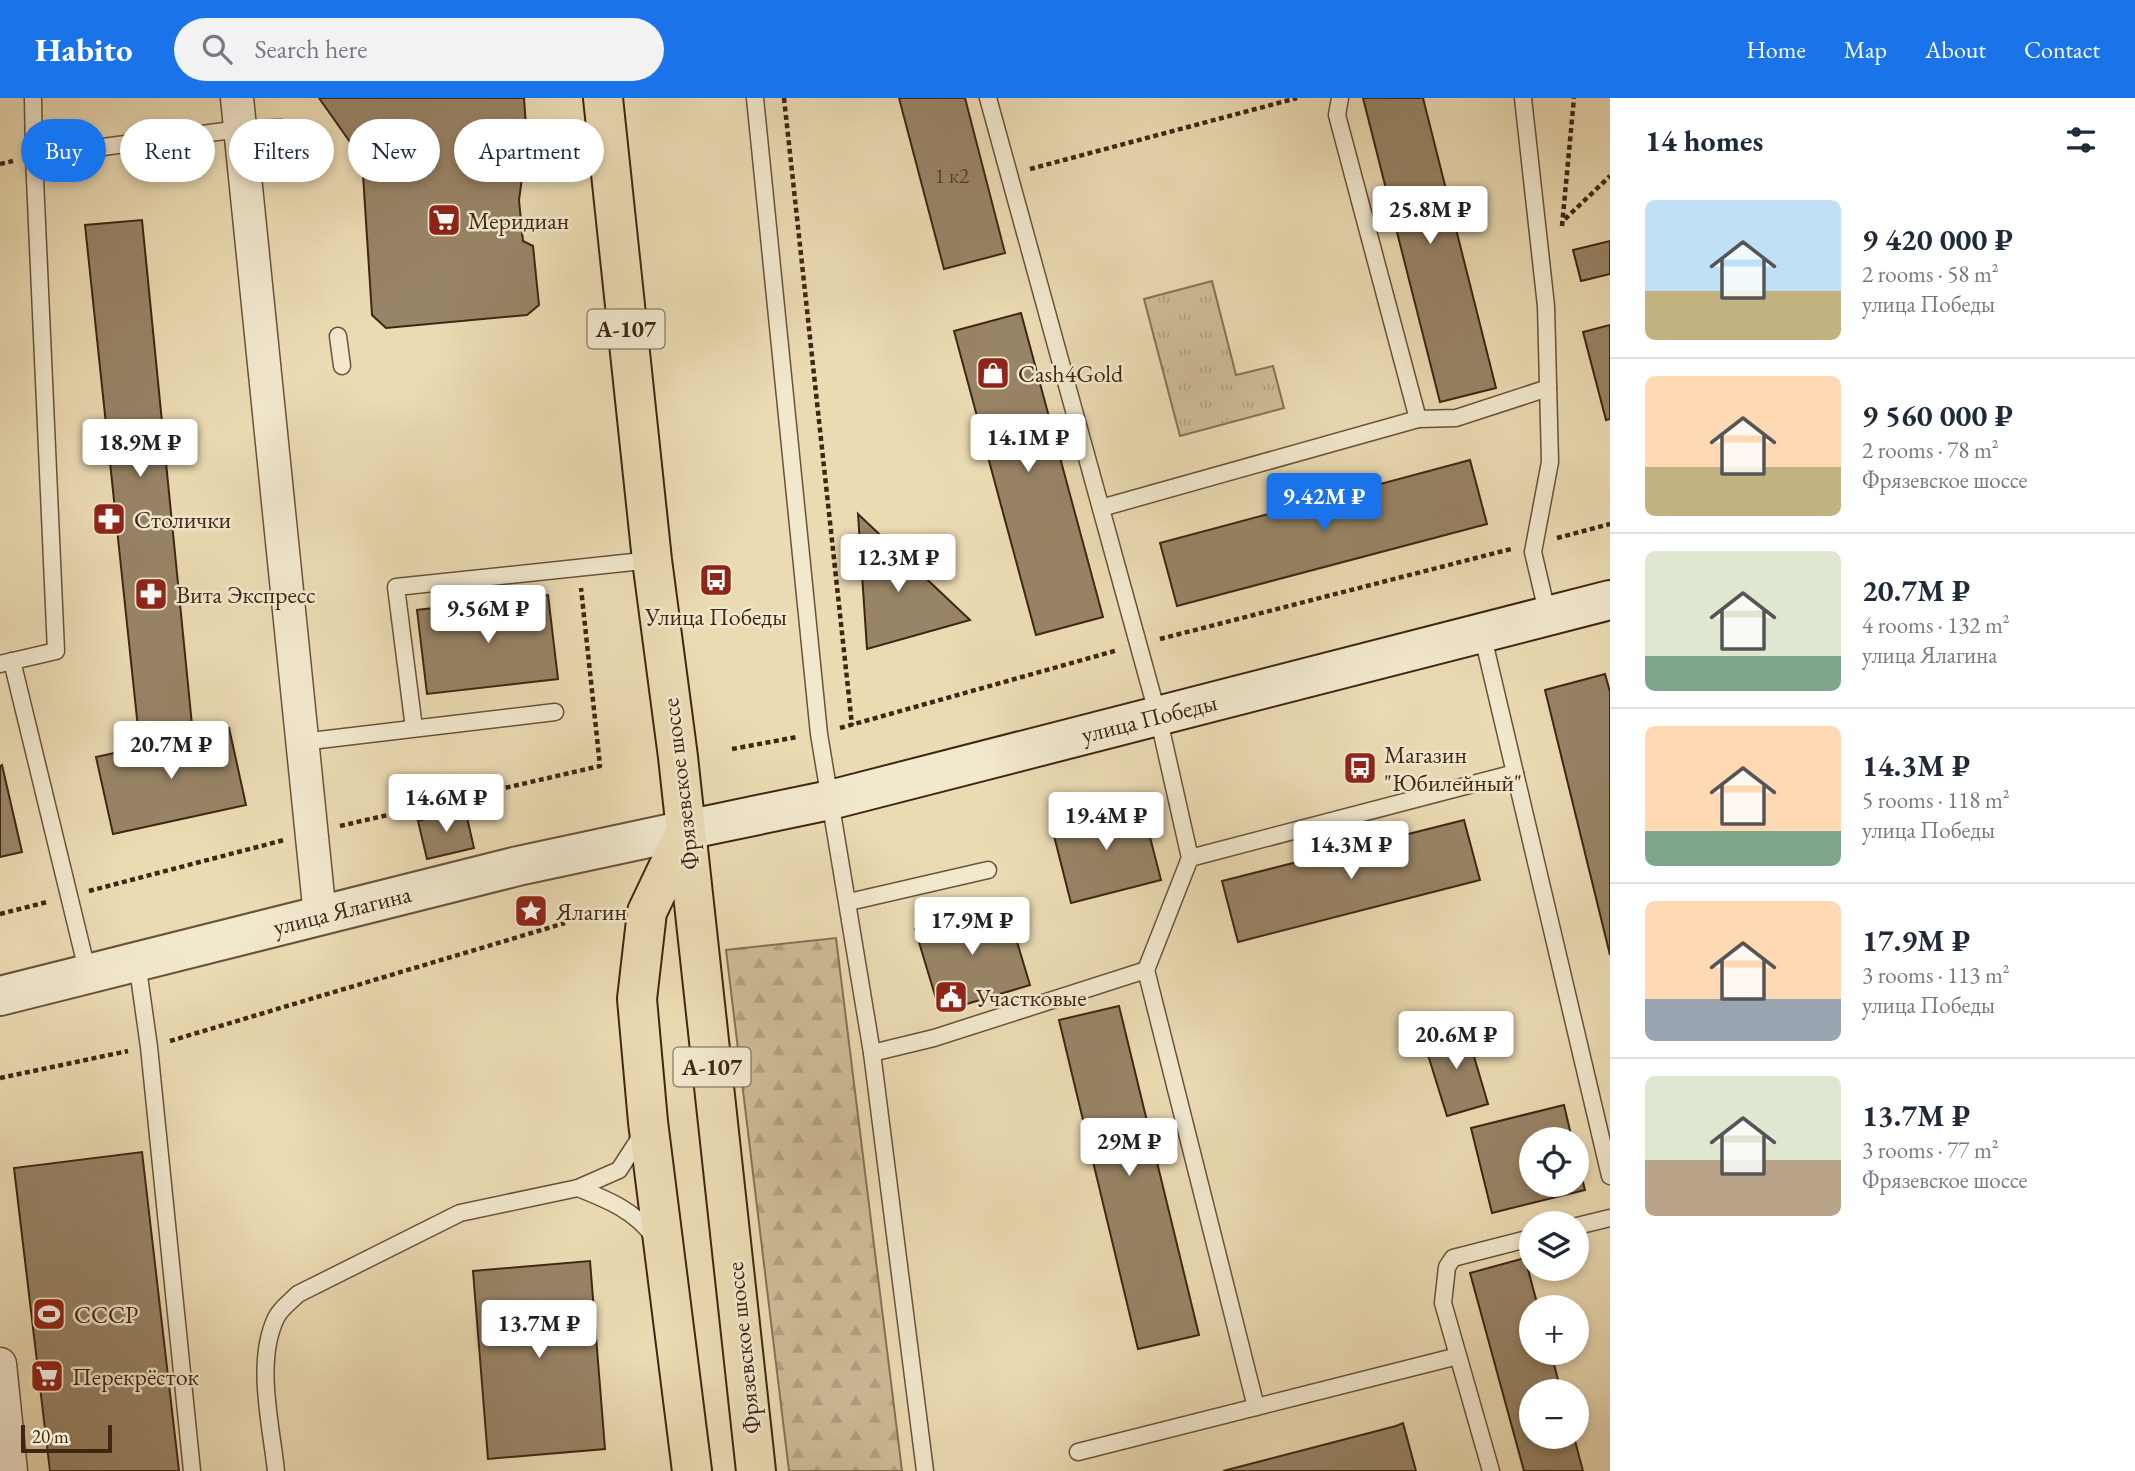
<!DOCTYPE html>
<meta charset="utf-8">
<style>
:root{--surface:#fff;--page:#f2f2f3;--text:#1f2937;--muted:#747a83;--line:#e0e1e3;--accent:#1a73e8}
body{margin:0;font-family:"EB Garamond",serif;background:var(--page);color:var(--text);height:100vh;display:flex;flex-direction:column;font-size:26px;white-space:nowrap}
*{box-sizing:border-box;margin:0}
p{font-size:23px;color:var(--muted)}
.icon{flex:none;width:38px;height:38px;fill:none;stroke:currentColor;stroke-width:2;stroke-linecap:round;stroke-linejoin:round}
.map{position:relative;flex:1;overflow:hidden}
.details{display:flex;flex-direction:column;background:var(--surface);width:525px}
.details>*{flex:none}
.banner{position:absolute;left:21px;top:21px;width:665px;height:63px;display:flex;gap:14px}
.tools{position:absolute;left:1519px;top:1029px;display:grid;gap:14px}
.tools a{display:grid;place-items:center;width:70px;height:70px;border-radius:50%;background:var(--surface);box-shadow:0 4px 10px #0003;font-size:35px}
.scale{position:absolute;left:21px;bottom:18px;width:91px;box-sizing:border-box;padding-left:7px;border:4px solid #3f2613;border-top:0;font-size:19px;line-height:24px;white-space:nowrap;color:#3f2613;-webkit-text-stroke:5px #f2e8ce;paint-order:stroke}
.price{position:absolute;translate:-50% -60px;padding:0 16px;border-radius:7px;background:#fff;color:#222;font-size:23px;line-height:46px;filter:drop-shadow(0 2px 4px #0008)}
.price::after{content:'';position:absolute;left:50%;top:42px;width:21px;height:16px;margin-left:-10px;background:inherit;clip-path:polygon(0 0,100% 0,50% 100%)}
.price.on{background:var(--accent);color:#fff}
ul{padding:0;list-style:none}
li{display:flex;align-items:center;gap:21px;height:175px;padding:0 35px}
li+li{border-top:2px solid var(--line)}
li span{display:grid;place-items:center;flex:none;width:196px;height:140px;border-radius:10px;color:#555}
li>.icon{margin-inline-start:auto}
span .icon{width:84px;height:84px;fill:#fffc;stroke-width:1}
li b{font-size:30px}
h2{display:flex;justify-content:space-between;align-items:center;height:84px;padding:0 35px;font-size:30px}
.chip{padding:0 24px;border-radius:32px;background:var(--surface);box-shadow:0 4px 10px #0003;font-size:24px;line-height:63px}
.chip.on{background:var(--accent);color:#fff}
header{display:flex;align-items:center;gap:42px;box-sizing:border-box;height:98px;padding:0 35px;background:var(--accent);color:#fff}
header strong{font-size:33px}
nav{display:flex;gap:38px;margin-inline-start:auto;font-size:24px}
.search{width:490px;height:63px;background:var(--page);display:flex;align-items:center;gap:18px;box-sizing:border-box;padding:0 24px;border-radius:38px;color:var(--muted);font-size:26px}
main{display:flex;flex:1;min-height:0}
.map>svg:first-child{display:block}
.forest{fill:url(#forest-firs);stroke:#867156;stroke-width:2}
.park{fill:url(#park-tufts);stroke:#867156;stroke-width:2}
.building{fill:#988466;stroke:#3f2613;stroke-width:2}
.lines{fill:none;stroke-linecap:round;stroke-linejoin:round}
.service-casing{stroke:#6a533b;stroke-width:19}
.minor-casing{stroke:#6a533b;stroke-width:35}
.tertiary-casing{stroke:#6a533b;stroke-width:42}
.secondary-casing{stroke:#3f2613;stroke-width:42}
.trunk-casing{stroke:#3f2613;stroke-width:42}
.path{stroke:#3f2613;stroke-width:4.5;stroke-dasharray:5 3.5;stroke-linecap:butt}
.service{stroke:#f2e8ce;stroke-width:16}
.minor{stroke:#f2e8ce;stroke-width:32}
.tertiary{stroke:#f2e8ce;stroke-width:38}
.secondary{stroke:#f2e8ce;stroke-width:38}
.trunk{stroke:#ebdbb3;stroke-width:38}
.labels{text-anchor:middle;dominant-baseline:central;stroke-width:5;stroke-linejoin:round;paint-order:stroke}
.number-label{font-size:21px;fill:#553e28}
.shield{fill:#f2e8ce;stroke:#75604b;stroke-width:2}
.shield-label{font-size:23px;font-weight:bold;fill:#3f2613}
.poi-label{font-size:24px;fill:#3f2613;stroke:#f2e8ce;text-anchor:start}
.street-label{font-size:24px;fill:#3f2613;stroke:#f2e8ce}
</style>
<header>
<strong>Habito</strong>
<div class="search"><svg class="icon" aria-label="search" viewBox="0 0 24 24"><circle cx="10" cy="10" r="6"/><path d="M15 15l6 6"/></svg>Search here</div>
<nav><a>Home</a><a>Map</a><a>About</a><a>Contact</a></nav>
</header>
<main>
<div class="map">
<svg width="1610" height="1373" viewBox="0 0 1610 1373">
<defs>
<pattern id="forest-firs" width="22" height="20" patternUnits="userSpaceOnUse" patternTransform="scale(1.75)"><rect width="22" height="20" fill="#cebc98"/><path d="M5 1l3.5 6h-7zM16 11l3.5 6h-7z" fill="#b2a182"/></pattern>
<pattern id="park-tufts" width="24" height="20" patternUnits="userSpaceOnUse" patternTransform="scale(1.75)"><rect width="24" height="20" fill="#cebc98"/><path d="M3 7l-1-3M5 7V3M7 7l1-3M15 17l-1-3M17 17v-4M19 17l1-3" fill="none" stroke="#b2a182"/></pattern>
</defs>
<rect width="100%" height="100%" fill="#ebdbb3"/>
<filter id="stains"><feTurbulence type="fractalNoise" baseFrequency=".00286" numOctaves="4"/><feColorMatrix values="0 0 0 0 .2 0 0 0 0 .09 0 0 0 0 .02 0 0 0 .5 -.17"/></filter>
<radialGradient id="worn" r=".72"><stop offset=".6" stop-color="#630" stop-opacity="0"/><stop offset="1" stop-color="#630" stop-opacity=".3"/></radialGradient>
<path class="forest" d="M836,840L902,1373H789L726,852Z"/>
<path class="park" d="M1212,183L1236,277L1273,268L1284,310L1180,338L1144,201Z"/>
<g class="building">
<path d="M319,0H524L527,43L519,102L523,143L533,148L539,207L527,217L386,230L372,217L362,61Z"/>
<path d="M899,0H965L1005,155L944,171Z"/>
<path d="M1363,0H1423L1496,290L1440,304Z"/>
<path d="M142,122L193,637L140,649L85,127Z"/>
<path d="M1610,143V176L1581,183L1573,152Z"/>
<path d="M1021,215L1103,519L1036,537L954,233Z"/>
<path d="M1610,227V321L1606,322L1583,234Z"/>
<path d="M1470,362L1487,426L1177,508L1160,445Z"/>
<path d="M858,416L970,522L867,551Z"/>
<path d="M548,497L558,581L427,596L417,512Z"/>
<path d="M1605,576L1610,594V857L1545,592Z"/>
<path d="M229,630L246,707L113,736L96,659Z"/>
<path d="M2,667L22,754L0,759V668Z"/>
<path d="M1141,704L1161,782L1071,805L1051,726Z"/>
<path d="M465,711L474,750L427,761L418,723Z"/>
<path d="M1464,722L1480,782L1238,844L1222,783Z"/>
<path d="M1005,804L1030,887L940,914L915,831Z"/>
<path d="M1119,908L1199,1237L1138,1251L1059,922Z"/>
<path d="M1465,928L1488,1006L1447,1018L1423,941Z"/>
<path d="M1564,1007L1572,1041H1531V1087H1577V1060L1585,1092L1492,1115L1471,1030Z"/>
<path d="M142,1054L179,1373H50L14,1070Z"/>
<path d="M1525,1160L1538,1209H1531V1255H1551L1561,1293H1531V1339H1574L1583,1373H1524L1470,1175Z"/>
<path d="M590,1163L605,1351L488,1361L473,1173Z"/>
<path d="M1403,1325L1416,1373H1223L1396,1328Z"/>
</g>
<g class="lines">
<defs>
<g id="service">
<path d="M33,0L34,58"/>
<path d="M755,0L819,636L872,955L925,1373"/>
<path d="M988,0L1158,618L1190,760"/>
<path d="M1523,0L1546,208L1550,364L1533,454L1548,518"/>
<path d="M338,238L342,268"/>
<path d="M1418,321L1456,320L1548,290"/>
<path d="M1101,410L1418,321L1337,17L1340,0"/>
<path d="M1482,535L1610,1078"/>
<path d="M12,563L88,876"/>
<path d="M0,566L56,553L34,58L240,31L281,30"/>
<path d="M414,630L396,489L652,462"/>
<path d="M302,644L555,614"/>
<path d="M849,804L988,772"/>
<path d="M137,864L149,949L192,1373"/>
<path d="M1146,872L1190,760L1515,675"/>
<path d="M872,955L934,940L1146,872L1256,1309"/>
<path d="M578,1090C608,1102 634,1112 654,1139"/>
<path d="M1577,1128L1610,1120"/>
<path d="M1078,1354L1458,1258"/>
<path d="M276,1373C271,1326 255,1264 276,1220C280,1211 291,1203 298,1196L460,1115L578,1090L619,1072L641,1038"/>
<path d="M1491,1373L1443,1205L1447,1169L1453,1160L1531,1140"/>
</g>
<g id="minor">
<path d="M237,0L320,818"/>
<path d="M0,1266L11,1373"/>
</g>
<path id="tertiary" d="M0,898L518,768L686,732"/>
<path id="secondary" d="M686,732L830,702L1610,502"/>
<g id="trunk">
<path d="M603,0L652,462L678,659L756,1373"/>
<path d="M686,732L647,814L637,901L648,1024L692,1373"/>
</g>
</defs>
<use href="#service" class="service-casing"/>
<use href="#minor" class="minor-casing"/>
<use href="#tertiary" class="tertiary-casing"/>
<use href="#secondary" class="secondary-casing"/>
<use href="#trunk" class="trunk-casing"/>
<g class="path">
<path d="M784,0L852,627"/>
<path d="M0,66L13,63"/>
<path d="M1030,71L1297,0"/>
<path d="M1565,121L1610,78"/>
<path d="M1562,128L1574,0"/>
<path d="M1557,440L1610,426"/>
<path d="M1160,541L1511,451"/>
<path d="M840,630L1118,552"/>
<path d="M732,651L797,639"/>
<path d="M340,728L600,668L581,490"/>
<path d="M89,793L284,742"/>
<path d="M0,816L47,804"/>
<path d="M170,943L565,825"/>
<path d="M0,980L128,953"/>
</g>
<use href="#service" class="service"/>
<use href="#minor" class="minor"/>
<use href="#tertiary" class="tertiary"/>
<use href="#secondary" class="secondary"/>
<use href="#trunk" class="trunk"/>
</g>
<defs>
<symbol id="supermarket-square" viewBox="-11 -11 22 22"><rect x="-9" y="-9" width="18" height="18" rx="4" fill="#8f2418" stroke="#f2e8ce"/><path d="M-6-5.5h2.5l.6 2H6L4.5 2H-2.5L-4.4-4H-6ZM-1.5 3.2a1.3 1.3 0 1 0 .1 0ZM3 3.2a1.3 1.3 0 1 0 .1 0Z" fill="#fff"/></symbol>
<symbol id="shop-square" viewBox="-11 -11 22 22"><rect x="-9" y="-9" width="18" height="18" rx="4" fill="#8f2418" stroke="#f2e8ce"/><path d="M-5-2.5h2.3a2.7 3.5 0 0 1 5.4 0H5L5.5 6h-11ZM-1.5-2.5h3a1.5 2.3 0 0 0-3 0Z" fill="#fff"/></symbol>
<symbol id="pharmacy-square" viewBox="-11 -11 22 22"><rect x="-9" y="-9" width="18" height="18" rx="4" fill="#8f2418" stroke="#f2e8ce"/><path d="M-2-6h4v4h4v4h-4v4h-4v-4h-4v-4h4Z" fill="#fff"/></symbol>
<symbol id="bus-square" viewBox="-11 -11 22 22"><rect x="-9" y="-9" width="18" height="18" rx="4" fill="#8f2418" stroke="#f2e8ce"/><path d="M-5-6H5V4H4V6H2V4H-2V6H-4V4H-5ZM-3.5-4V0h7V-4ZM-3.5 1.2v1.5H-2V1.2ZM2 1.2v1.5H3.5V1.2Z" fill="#fff"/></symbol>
<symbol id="sight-square" viewBox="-11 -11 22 22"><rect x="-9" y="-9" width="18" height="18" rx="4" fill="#8f2418" stroke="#f2e8ce"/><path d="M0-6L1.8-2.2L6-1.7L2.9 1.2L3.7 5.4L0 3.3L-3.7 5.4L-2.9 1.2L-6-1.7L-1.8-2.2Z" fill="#fff"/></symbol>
<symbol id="civic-square" viewBox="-11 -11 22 22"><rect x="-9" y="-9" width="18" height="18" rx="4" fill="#8f2418" stroke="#f2e8ce"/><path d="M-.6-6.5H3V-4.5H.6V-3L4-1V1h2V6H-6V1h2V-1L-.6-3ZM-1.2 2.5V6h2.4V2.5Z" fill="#fff"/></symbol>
<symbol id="stadium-square" viewBox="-11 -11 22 22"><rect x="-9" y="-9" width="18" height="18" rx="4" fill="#8f2418" stroke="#f2e8ce"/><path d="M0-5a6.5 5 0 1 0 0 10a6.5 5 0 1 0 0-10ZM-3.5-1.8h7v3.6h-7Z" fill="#fff"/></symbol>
</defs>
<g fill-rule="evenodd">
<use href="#supermarket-square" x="425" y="103" width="38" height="38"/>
<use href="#shop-square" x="974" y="256" width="38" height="38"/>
<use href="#pharmacy-square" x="90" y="402" width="38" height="38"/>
<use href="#bus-square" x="697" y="463" width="38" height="38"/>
<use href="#pharmacy-square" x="132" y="477" width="38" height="38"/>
<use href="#bus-square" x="1341" y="651" width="38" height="38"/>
<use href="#sight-square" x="512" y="794" width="38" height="38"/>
<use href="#civic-square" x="932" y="880" width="38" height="38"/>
<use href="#stadium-square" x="30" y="1197" width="38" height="38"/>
<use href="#supermarket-square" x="28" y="1259" width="38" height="38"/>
</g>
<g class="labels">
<g class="number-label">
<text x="952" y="77">1 к2</text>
</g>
<g class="shield">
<rect x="587.5" y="211.5" width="77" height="39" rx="5"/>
<rect x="673.5" y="949.5" width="77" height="39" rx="5"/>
</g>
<g class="shield-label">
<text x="626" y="231">А-107</text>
<text x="712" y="969">А-107</text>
</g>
<g class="poi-label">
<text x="468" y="122">Меридиан</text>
<text x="1018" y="275">Cash4Gold</text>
<text x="134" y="421">Столички</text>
<text x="176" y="496">Вита Экспресс</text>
<text x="716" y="518" text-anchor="middle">Улица Победы</text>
<text x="1384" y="656">Магазин<tspan x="1384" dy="28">"Юбилейный"</tspan></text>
<text x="556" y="813">Ялагин</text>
<text x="976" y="899">Участковые</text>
<text x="74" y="1216">СССР</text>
<text x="72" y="1278">Перекрёсток</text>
</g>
<g class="street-label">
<text transform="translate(1149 620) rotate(-14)">улица Победы</text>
<text transform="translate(680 686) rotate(-97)">Фрязевское шоссе</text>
<text transform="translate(342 812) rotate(-14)">улица Ялагина</text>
<text transform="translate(743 1250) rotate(-96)">Фрязевское шоссе</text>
</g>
</g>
<rect width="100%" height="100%" filter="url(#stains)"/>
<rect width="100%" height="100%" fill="url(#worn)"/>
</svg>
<div class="tools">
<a><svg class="icon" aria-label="locate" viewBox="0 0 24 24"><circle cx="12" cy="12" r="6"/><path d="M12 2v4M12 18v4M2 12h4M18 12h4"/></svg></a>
<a><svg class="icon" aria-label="layers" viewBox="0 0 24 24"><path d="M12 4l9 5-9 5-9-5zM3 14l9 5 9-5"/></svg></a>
<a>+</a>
<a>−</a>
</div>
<div class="scale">20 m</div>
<b class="price" style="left:1430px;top:148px">25.8M ₽</b>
<b class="price" style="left:1028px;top:376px">14.1M ₽</b>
<b class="price" style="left:140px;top:381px">18.9M ₽</b>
<b class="price on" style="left:1324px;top:435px">9.42M ₽</b>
<b class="price" style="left:898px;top:496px">12.3M ₽</b>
<b class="price" style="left:488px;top:547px">9.56M ₽</b>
<b class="price" style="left:171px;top:683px">20.7M ₽</b>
<b class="price" style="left:446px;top:736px">14.6M ₽</b>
<b class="price" style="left:1106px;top:754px">19.4M ₽</b>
<b class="price" style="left:1351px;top:783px">14.3M ₽</b>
<b class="price" style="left:972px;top:859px">17.9M ₽</b>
<b class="price" style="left:1456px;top:973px">20.6M ₽</b>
<b class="price" style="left:1129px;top:1080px">29M ₽</b>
<b class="price" style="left:539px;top:1262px">13.7M ₽</b>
<div class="banner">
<a class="chip on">Buy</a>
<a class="chip">Rent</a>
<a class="chip">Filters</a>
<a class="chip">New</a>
<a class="chip">Apartment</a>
</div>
</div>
<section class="details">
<h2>14 homes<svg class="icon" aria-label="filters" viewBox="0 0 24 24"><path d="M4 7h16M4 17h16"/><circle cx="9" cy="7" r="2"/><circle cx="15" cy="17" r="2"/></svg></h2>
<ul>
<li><span style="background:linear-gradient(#bfe0f5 65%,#c2b280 0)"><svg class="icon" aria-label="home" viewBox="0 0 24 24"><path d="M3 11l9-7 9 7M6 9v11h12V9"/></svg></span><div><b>9 420 000 ₽</b><p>2 rooms · 58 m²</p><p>улица Победы</p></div></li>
<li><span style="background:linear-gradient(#ffd9b3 65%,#c2b280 0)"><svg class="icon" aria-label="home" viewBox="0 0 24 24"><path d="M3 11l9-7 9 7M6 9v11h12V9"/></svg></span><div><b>9 560 000 ₽</b><p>2 rooms · 78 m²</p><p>Фрязевское шоссе</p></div></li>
<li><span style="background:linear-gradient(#dfe7d0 75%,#7fa58c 0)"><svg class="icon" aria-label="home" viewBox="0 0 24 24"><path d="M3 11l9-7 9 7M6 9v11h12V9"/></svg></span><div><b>20.7M ₽</b><p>4 rooms · 132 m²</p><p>улица Ялагина</p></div></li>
<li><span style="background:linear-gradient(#ffd9b3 75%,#7fa58c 0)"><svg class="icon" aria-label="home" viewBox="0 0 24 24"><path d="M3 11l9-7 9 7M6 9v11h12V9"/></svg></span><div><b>14.3M ₽</b><p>5 rooms · 118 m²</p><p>улица Победы</p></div></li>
<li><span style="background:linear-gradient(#ffd9b3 70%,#9aa5b1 0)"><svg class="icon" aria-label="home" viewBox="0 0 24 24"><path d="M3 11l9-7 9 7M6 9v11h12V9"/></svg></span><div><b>17.9M ₽</b><p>3 rooms · 113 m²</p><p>улица Победы</p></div></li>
<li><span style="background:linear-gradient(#dfe7d0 60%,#b9a48a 0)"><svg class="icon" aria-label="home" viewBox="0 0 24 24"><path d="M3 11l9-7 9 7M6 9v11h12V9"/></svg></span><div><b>13.7M ₽</b><p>3 rooms · 77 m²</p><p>Фрязевское шоссе</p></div></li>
</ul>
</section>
</main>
